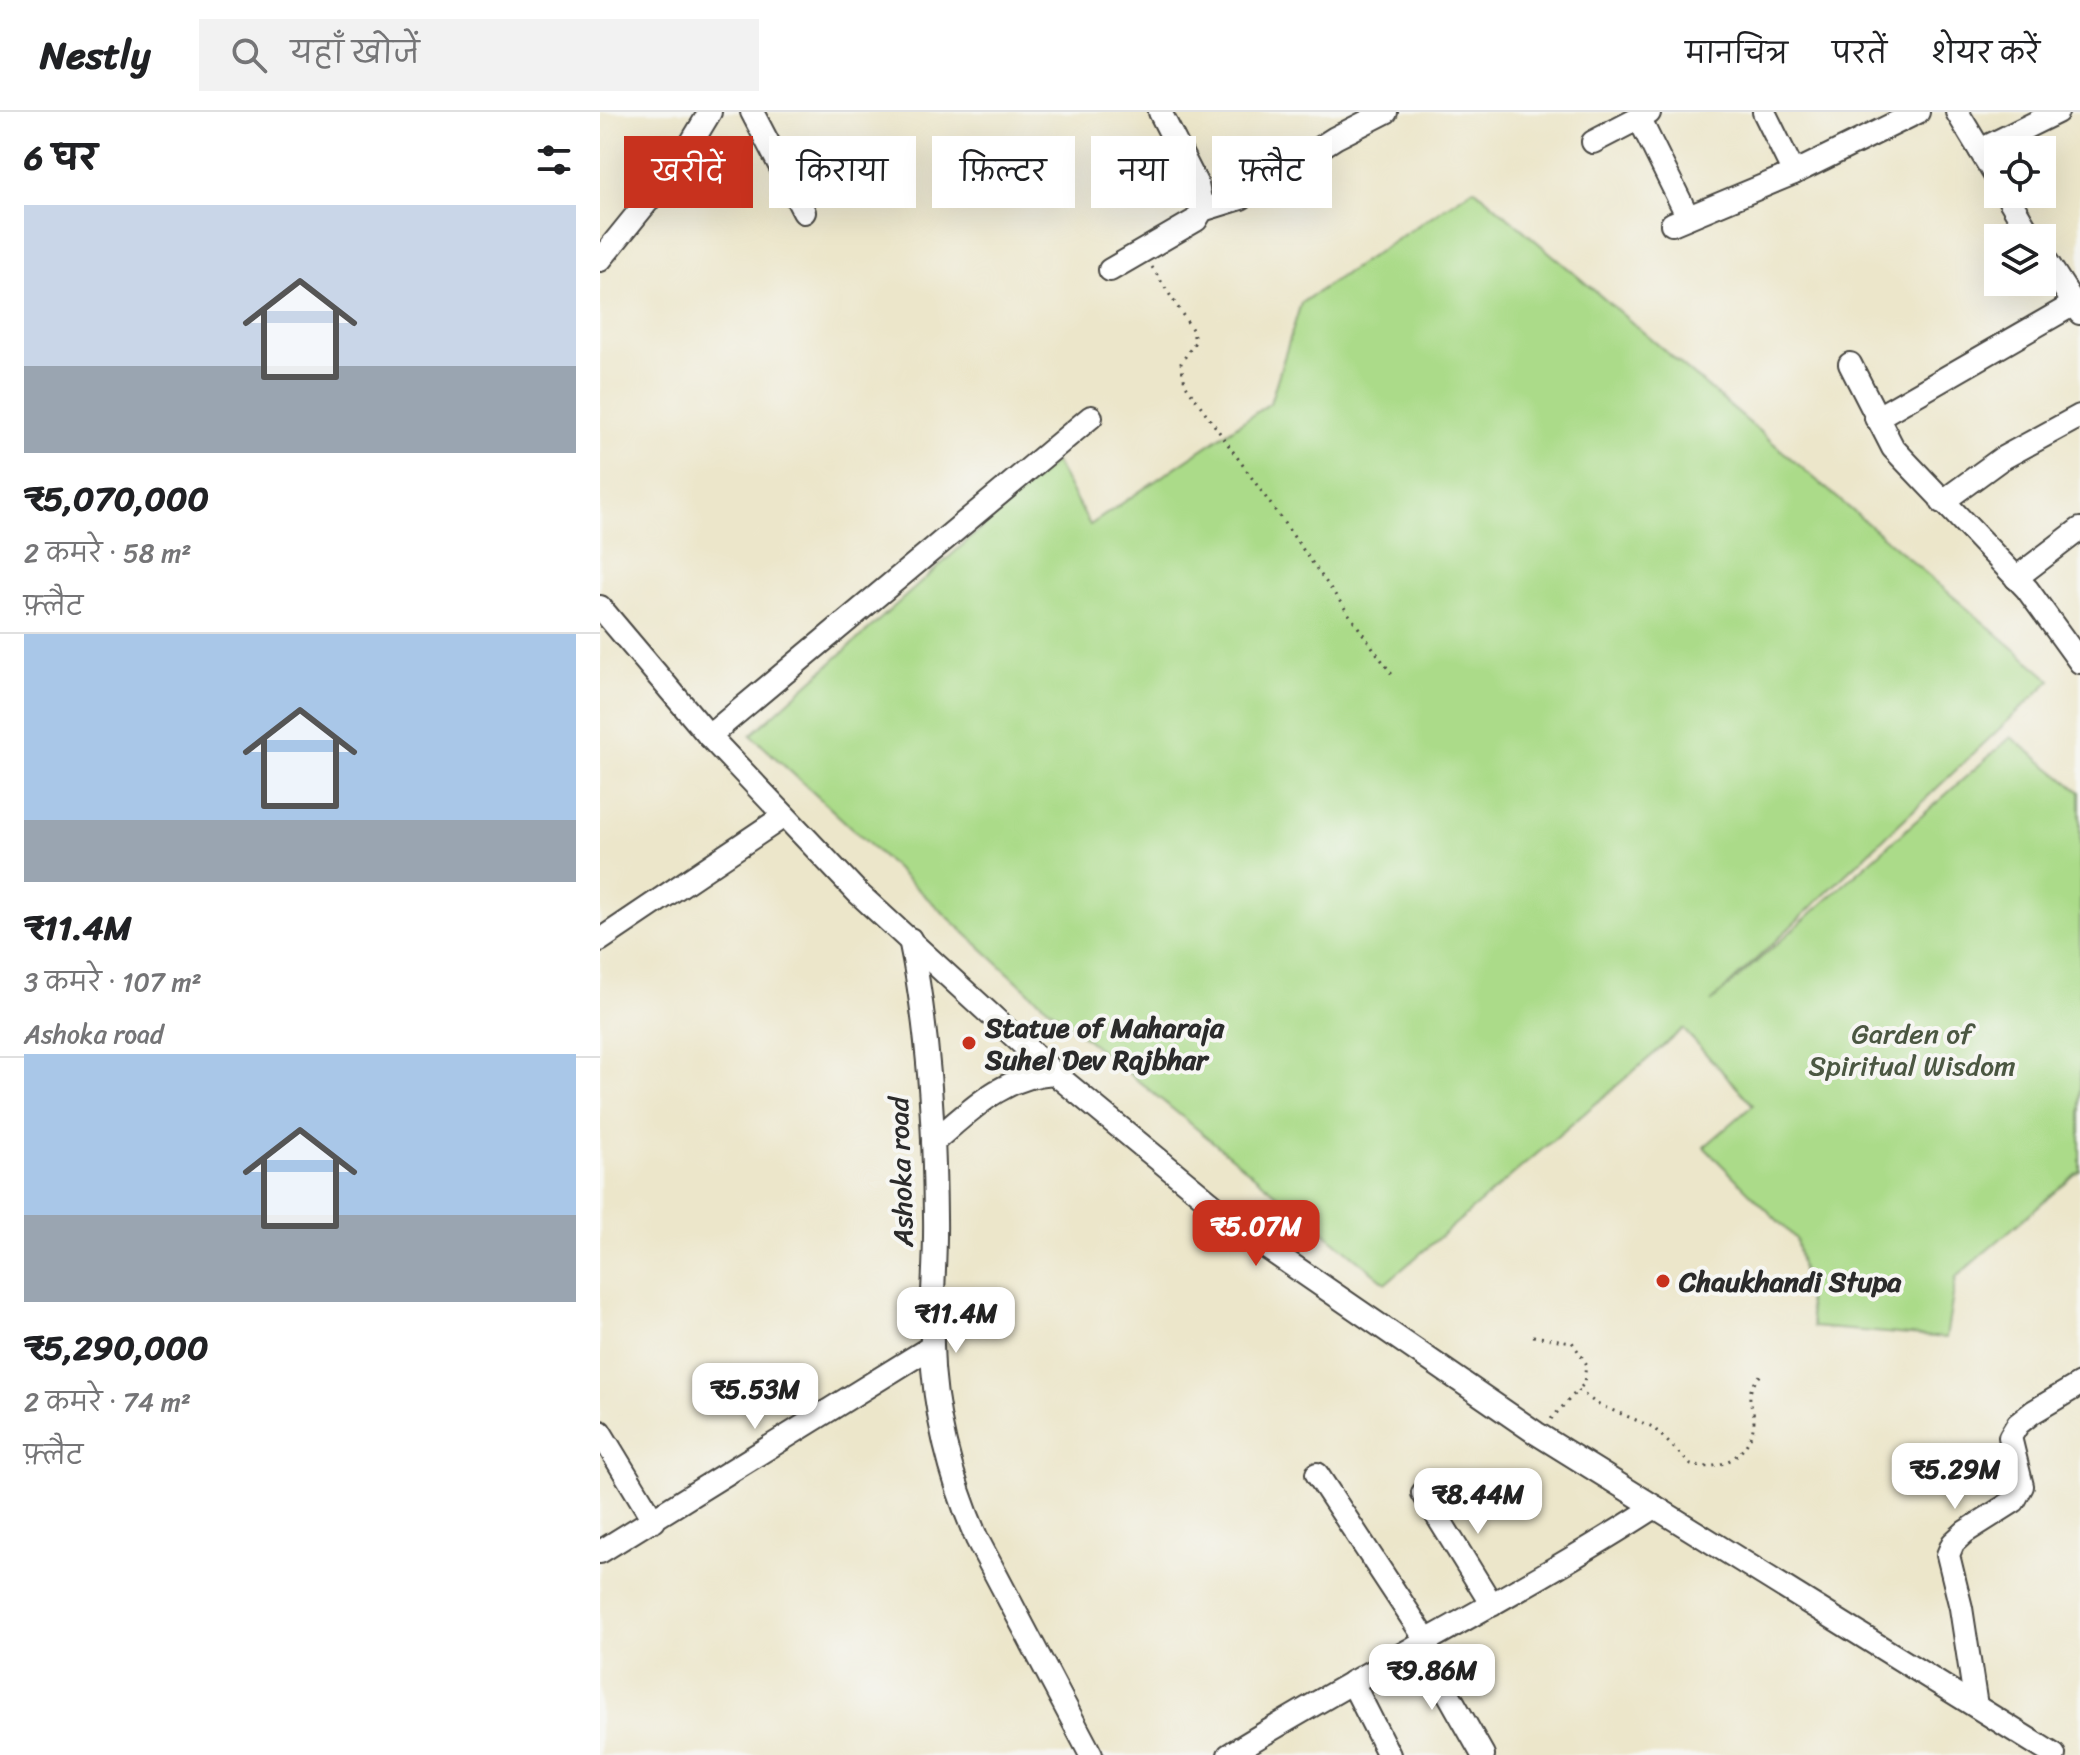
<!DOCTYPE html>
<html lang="hi">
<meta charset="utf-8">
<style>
:root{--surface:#fff;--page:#f2f2f2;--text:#202124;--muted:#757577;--line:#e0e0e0;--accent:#c8321e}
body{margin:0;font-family:Sriracha,"Playpen Sans Deva",sans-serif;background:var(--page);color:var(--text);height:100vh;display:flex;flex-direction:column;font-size:30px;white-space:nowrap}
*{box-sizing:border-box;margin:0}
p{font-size:26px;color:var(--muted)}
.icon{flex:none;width:44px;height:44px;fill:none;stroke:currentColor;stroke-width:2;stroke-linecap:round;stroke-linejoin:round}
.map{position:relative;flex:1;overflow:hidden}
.drawer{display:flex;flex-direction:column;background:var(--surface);width:600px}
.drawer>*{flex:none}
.banner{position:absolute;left:24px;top:24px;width:760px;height:72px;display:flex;gap:16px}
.controls{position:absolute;left:1384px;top:24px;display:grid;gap:16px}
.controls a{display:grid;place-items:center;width:72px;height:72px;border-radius:0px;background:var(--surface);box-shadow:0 8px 32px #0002;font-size:40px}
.price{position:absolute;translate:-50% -68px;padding:0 18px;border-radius:16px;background:#fff;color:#222;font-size:26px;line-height:52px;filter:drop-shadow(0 2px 4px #0008)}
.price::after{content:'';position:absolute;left:50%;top:48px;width:24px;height:18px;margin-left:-12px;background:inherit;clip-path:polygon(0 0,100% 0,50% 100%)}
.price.selected{background:var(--accent);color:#fff}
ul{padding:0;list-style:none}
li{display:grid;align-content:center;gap:16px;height:424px;padding:0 24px}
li+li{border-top:2px solid var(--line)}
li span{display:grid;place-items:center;height:248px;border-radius:0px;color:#555}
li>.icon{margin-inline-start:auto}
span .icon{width:144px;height:144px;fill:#fffc;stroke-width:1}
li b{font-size:34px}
h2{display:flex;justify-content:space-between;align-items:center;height:96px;padding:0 24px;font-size:34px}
.tag{padding:0 28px;border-radius:0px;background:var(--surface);box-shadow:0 8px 32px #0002;font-size:28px;line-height:72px}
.tag.selected{background:var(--accent);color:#fff}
header{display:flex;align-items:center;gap:48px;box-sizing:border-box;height:112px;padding:0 40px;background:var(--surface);border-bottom:2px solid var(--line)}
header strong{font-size:38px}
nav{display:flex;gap:44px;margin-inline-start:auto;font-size:28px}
.search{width:560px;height:72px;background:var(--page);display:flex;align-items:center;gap:20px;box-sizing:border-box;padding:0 28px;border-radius:0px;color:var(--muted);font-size:30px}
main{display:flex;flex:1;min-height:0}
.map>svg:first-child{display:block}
.green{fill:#abdb89;stroke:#6b835a;stroke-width:2}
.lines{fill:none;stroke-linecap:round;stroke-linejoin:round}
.minor-casing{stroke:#484743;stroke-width:26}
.path{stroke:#484743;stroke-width:3;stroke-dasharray:2 6;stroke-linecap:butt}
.minor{stroke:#fff;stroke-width:22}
.poi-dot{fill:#c8321e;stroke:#f6f6f2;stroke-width:3}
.labels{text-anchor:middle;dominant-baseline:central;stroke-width:8;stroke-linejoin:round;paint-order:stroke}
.poi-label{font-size:28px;font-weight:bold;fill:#2b2b2b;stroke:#f6f6f2;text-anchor:start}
.park-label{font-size:28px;fill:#4b5742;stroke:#f6f6f2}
.street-label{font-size:28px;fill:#2b2b2b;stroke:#f6f6f2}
</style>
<header>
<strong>Nestly</strong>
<div class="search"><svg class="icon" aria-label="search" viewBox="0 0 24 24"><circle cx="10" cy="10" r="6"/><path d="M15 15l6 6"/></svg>यहाँ खोजें</div>
<nav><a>मानचित्र</a><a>परतें</a><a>शेयर करें</a></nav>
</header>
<main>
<section class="drawer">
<h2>6 घर<svg class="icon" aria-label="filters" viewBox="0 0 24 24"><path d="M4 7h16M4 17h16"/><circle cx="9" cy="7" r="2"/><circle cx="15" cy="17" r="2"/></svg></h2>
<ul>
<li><span style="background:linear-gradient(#c9d6e8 65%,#9aa5b1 0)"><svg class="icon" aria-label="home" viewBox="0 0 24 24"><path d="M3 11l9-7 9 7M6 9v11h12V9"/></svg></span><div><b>₹5,070,000</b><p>2 कमरे · 58 m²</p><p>फ़्लैट</p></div></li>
<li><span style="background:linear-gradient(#a9c7e8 75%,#9aa5b1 0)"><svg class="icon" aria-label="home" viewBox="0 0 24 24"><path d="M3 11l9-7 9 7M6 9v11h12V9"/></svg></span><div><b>₹11.4M</b><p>3 कमरे · 107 m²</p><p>Ashoka road</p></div></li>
<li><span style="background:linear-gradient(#a9c7e8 65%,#9aa5b1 0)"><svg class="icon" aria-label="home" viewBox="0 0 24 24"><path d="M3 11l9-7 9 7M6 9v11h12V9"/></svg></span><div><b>₹5,290,000</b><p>2 कमरे · 74 m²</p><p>फ़्लैट</p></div></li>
</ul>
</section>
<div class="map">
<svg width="1480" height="1643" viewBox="0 0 1480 1643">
<rect width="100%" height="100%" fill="#f6f6f2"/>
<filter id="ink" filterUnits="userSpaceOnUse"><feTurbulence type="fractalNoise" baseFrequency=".0125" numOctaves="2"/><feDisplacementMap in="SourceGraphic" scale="16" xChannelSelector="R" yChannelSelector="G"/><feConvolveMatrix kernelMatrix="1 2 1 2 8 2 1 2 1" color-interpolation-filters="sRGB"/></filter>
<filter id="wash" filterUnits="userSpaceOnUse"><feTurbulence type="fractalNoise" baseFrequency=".006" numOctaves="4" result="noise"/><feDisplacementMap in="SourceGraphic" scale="32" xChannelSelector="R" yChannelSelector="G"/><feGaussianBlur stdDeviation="1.8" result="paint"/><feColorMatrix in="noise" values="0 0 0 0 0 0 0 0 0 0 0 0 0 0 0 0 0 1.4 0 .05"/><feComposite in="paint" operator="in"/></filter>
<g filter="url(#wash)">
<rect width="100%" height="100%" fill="#ece6ca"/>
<path class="green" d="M874,76L1451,568L1111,890L1411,625L1480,680V1058L1356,1165L1346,1226L1213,1215L1196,1127L1104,1035L1153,993L1083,917L786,1171L429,880L151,623L455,350L490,413L670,291L701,191Z"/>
</g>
<g filter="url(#ink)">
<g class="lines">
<defs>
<g id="minor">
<path d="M152,0L204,100"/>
<path d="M1164,0L1194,61"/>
<path d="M1357,0L1398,68"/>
<path d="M1039,6L1088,105"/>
<path d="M993,30L1049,1"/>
<path d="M1380,38L1457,0"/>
<path d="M1406,82L1432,126"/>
<path d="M602,98L641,86L735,26L786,0"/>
<path d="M1072,112L1194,61L1318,0"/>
<path d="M1442,142L1480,201"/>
<path d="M0,148L81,48L110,0"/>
<path d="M510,158L596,108L602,98L597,73L560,0"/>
<path d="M1250,252L1293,336L1427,477L1480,550"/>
<path d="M1276,306L1474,192"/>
<path d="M1342,390L1401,347L1480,304"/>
<path d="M1416,466L1480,417"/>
<path d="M0,495L109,624L258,781L454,961L657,1129L936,1321L1454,1643"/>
<path d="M109,624L491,305"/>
<path d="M310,827C329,918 334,1012 335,1105C336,1148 331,1190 332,1233C333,1298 351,1368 377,1427L491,1643"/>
<path d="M0,828L184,704"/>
<path d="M333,1030C371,998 403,964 454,961"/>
<path d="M0,1320L54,1409"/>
<path d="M717,1362L827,1529"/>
<path d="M823,1381L892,1493"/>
<path d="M0,1440L331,1235"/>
<path d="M815,1535L848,1581L883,1643"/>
<path d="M752,1570L789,1643"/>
<path d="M1376,1594L1361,1496L1348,1443L1353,1431L1365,1420L1414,1389L1422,1374L1410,1325L1418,1312L1433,1300L1480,1272"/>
<path d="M629,1643C769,1556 917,1484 1055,1395"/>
</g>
</defs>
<use href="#minor" class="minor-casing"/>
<g class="path">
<path d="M552,155L593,219L595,230L581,251L585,272L793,564"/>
<path d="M933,1224L972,1230L986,1251L984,1272L978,1278"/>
<path d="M951,1307L978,1278L997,1292L1053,1315L1091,1353C1121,1361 1153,1341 1154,1308C1154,1299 1149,1290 1150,1282C1151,1274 1158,1266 1163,1260"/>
</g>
<use href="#minor" class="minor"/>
</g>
</g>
<g class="poi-dot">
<circle cx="369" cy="931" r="8"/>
<circle cx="1063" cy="1169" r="8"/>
</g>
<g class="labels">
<g class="poi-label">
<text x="385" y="915">Statue of Maharaja<tspan x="385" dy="32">Suhel Dev Rajbhar</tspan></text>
<text x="1079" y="1169">Chaukhandi Stupa</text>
</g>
<g class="park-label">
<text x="1312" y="921">Garden of<tspan x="1312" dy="32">Spiritual Wisdom</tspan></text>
</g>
<g class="street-label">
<text transform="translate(301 1060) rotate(-92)">Ashoka road</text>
</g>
</g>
</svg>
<div class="controls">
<a><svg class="icon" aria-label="locate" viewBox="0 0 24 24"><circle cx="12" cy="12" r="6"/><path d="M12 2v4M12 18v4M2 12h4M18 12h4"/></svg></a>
<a><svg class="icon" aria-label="layers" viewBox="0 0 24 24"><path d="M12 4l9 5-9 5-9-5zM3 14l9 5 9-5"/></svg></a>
</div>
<b class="price selected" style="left:656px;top:1156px">₹5.07M</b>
<b class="price" style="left:356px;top:1243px">₹11.4M</b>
<b class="price" style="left:155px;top:1319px">₹5.53M</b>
<b class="price" style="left:1355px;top:1399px">₹5.29M</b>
<b class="price" style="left:878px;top:1424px">₹8.44M</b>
<b class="price" style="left:832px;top:1600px">₹9.86M</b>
<div class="banner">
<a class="tag selected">खरीदें</a>
<a class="tag">किराया</a>
<a class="tag">फ़िल्टर</a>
<a class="tag">नया</a>
<a class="tag">फ़्लैट</a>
</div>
</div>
</main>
